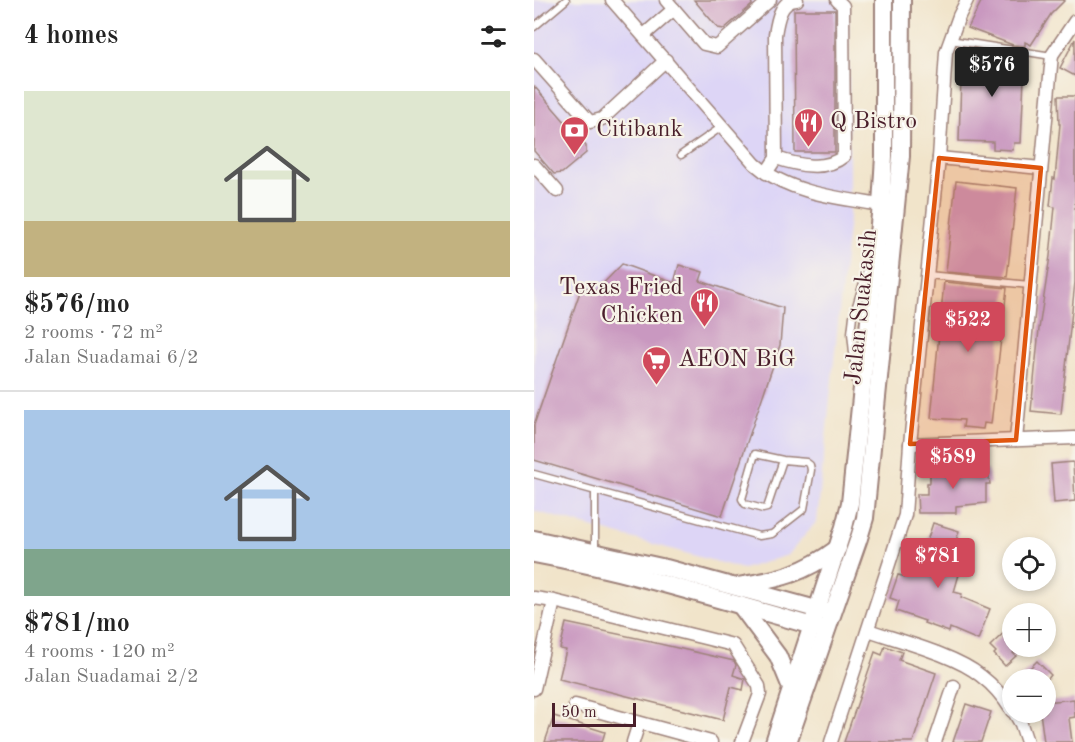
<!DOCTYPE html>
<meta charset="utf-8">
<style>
:root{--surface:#fff;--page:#f6f6f6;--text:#222;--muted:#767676;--line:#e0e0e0;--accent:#d1495b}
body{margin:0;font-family:"Old Standard TT",serif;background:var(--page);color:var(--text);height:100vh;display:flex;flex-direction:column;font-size:22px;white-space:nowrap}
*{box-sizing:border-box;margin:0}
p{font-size:20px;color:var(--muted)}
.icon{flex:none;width:33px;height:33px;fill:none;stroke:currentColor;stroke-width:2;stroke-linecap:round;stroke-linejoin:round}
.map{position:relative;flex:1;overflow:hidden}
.side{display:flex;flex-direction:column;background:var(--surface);width:534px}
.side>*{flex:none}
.tools{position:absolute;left:468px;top:537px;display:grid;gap:12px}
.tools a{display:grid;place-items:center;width:54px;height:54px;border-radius:50%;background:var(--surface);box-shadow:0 3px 9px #0003;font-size:30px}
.scale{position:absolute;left:18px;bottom:15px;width:84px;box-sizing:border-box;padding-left:6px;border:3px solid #4a1f2b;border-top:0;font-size:16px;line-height:21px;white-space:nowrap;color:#4a1f2b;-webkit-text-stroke:4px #f7f3e8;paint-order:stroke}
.price{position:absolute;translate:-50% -51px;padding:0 14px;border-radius:6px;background:var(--accent);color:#fff;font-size:20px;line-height:39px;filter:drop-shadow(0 2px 3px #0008)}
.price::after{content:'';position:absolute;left:50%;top:36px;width:18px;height:14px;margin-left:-9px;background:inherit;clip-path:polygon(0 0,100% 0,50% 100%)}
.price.active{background:#222;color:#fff}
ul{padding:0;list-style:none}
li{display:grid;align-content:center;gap:12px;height:318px;padding:0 24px}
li+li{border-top:2px solid var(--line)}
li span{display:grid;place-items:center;height:186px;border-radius:0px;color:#555}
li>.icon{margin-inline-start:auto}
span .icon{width:108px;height:108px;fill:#fffc;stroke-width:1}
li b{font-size:26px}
h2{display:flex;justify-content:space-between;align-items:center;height:72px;padding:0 24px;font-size:26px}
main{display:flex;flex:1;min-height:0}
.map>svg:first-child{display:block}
.built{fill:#ddd5f6}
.building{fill:#c998c0}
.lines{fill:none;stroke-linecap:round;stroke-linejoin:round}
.lane-casing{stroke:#9e827a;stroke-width:9}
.street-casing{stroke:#9e827a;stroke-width:15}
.secondary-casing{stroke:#9e827a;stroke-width:20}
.lane{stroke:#fff;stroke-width:6}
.street{stroke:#fff;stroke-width:12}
.secondary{stroke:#fff;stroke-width:16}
.marked{fill:#e0560e;fill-opacity:0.2;stroke:#e0560e;stroke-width:4.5;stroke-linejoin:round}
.labels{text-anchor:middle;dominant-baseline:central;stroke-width:4.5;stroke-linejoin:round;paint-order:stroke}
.poi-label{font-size:24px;fill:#4a1f2b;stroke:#f7f3e8;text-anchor:start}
.street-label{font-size:24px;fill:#4a1f2b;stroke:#f7f3e8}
</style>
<main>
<section class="side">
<h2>4 homes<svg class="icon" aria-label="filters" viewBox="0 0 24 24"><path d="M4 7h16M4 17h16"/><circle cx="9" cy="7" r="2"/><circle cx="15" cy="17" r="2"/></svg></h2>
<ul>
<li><span style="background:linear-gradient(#dfe7d0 70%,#c2b280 0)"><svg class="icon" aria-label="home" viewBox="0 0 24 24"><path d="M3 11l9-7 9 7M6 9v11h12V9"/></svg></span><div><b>$576/mo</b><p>2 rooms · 72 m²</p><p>Jalan Suadamai 6/2</p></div></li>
<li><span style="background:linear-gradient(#a9c7e8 75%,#7fa58c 0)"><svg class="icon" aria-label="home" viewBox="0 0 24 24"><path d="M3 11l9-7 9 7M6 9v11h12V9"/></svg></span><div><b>$781/mo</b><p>4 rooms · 120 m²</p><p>Jalan Suadamai 2/2</p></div></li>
</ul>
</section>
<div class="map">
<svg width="541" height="742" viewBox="0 0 541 742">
<rect width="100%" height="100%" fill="#f7f3e8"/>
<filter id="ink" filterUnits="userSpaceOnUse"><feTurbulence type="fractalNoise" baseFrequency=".0167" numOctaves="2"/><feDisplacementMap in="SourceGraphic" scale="12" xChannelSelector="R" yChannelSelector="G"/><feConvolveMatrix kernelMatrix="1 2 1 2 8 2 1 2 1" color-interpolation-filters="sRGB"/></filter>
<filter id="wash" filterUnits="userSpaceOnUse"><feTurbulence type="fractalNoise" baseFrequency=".008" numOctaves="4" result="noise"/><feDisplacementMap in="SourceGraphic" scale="24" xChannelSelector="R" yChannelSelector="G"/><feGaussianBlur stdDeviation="1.35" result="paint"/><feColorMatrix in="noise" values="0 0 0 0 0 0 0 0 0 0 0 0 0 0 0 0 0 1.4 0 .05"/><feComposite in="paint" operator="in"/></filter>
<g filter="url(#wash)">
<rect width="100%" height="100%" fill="#f1e4ca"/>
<path class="built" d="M0,0H315V218L283,521L254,555L209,569L0,511Z"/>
<g id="blocks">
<g class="building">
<path d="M160,0H217L218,5L190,29L184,28Z"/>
<path d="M448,0H531L517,14L497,45L491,42V46L479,45L434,28Z"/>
<path d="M260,10H301V152H261Z"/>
<path d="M541,39V76L526,68Z"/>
<path d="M428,47L491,57L487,143H480L479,150L459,149V142L425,141Z"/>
<path d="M0,86L52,146V153L28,173L20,174L0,151Z"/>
<path d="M524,96H541V282L527,414L497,411L505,329L516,256L521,207L516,206L519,178L521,179L526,124H525Z"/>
<path d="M422,181L483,188L473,277L412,272Z"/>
<path d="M88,264L140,283L145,265L169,272L166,281L249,308L246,345L188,516L0,460V425L48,286L62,291Z"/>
<path d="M410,282L473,288L457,424L450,423L449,429L429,427L430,420L397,418Z"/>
<path d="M539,462L541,501L520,503L517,464Z"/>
<path d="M406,463H419V473L454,470L456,484H452V503L422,506V513H384L383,494H393V483H396V472H406Z"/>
<path d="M399,523L425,531L414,567L426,571L420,592L428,594L427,597L456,609L444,640L416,628L415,632L390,623L391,621L362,611L365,601L356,598L364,575L372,577L380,551L389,553Z"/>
<path d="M32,623L117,641V642L200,661L202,665L199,675L211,679L209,690L197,687L189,720L25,679L32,650L26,649Z"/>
<path d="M478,625V646H486L479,653L482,656L471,666L460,654L462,652L456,646Z"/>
<path d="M351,646L368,652L365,660L402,673L379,742H310L341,652L348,655Z"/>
<path d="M503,661L517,675L513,680H484Z"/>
<path d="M540,699L541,717L535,718L538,742H510L506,712H512V702Z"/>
<path d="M432,704L457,712L447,742H419Z"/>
<path d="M20,716L71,732L68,742H11Z"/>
</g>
</g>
</g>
<g filter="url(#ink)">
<use href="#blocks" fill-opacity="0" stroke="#9e827a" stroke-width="1.5"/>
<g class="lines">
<defs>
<g id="lane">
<path d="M0,27L32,0"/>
<path d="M416,40L518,56"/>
<path d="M147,155L189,126"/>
<path d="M394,275L496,285"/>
<path d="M322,382L317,333L319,316L334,266"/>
<path d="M0,474L225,536L238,534L270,509L277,470L276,465L272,462L249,460L221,454L208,499L211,504L229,509L233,508L249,460"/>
<path d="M61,551V491"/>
</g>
<g id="street">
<path d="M78,0L221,164C254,193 304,198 347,205"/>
<path d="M132,0L170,44L183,47L236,0"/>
<path d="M110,35L140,9"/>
<path d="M0,59L56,122L68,119L132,60"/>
<path d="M242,158C263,165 291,172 310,156L309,6L303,0"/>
<path d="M405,158L507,168"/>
<path d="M0,165L23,191"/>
<path d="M232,173L242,158L241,35C243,22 246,0 263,0"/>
<path d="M482,440L518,55L541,21"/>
<path d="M376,444L541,438"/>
<path d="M0,598L20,601L199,645L225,686L226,694L208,742"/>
<path d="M334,630C366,641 422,655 447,676C459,685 470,698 478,711"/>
<path d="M0,689L20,601"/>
<path d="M41,705L177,742"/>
<path d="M480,712L487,724L493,742"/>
<path d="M99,742L105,723"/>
<path d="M297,742L371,515L376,444L405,158L412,52L425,16L433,0"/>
<path d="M401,742L420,686"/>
</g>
<g id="secondary">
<path d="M0,539L132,568L293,612"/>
<path d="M0,554C98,572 193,602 289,629"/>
<path d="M204,586C246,579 269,574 304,548"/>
<path d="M206,605L244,656L258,690"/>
<path d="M240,742L310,527L316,503L347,205L350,156V0"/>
<path d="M254,742L325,538L331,518L367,156L368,0"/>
</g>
</defs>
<use href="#lane" class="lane-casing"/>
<use href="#street" class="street-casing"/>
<use href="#secondary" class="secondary-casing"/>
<use href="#lane" class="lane"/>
<use href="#street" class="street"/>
<use href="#secondary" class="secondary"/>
</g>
</g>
<path class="marked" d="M405,158L507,168L482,440L376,444Z"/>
<defs>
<symbol id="restaurant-pin" viewBox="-11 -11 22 30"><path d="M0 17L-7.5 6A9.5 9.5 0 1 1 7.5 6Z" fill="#d1495b" stroke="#f7f3e8"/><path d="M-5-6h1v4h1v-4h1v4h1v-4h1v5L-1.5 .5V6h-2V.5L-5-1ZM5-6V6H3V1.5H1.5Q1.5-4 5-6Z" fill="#fff"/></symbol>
<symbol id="bank-pin" viewBox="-11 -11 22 30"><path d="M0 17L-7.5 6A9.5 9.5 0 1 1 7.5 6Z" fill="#d1495b" stroke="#f7f3e8"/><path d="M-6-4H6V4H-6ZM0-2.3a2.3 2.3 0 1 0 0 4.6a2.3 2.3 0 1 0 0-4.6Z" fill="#fff"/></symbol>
<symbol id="supermarket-pin" viewBox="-11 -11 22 30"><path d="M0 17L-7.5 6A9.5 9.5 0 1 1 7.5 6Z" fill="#d1495b" stroke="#f7f3e8"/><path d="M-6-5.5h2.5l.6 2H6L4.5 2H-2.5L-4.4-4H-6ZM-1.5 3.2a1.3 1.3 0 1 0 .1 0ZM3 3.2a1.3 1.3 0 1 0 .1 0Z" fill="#fff"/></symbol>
</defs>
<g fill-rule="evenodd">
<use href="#restaurant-pin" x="258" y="106" width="33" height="45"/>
<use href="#bank-pin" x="24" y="114" width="33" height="45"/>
<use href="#restaurant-pin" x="154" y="286" width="33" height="45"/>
<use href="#supermarket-pin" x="106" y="344" width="33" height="45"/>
</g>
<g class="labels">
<g class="poi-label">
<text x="296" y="122">Q Bistro</text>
<text x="62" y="130">Citibank</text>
<text x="149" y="288" text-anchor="end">Texas Fried<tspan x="149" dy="28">Chicken</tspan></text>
<text x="144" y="360">AEON BiG</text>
</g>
<g class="street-label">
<text transform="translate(328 307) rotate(-84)">Jalan Suakasih</text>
</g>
</g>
</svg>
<div class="tools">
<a><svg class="icon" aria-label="locate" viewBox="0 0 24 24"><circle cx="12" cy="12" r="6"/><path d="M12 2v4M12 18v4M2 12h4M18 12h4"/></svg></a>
<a>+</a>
<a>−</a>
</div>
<div class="scale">50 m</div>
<b class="price active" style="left:458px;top:98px">$576</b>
<b class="price" style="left:434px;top:353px">$522</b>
<b class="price" style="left:419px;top:490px">$589</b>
<b class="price" style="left:404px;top:589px">$781</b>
</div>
</main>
